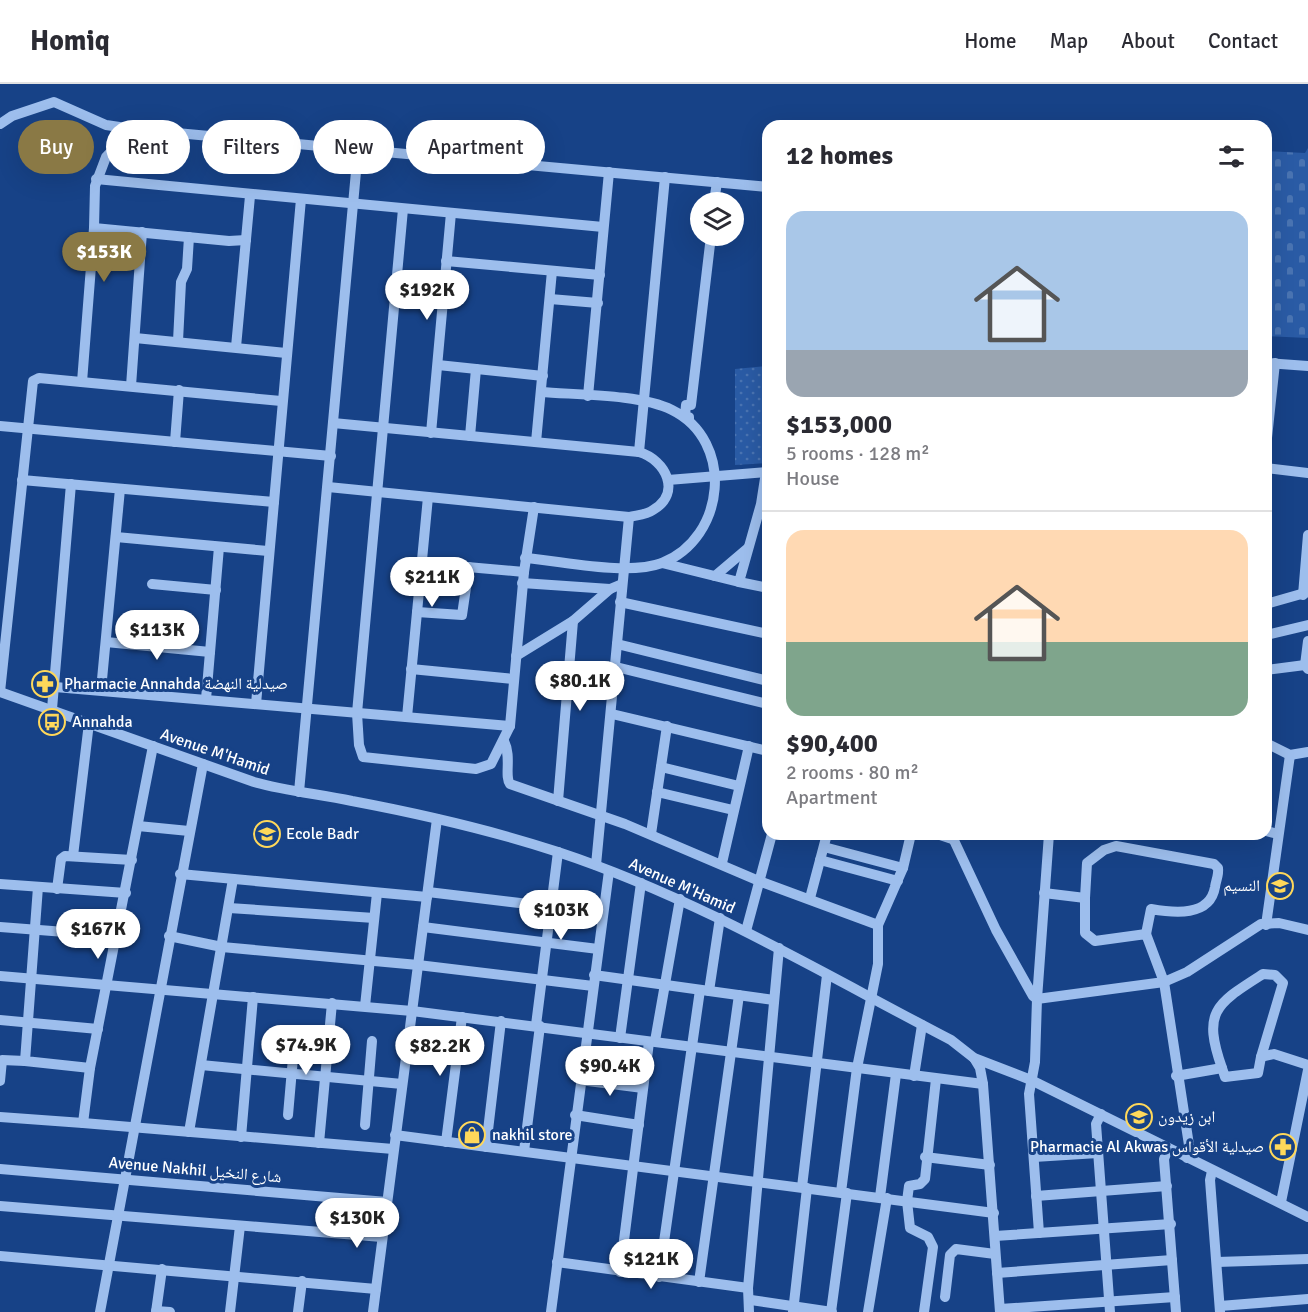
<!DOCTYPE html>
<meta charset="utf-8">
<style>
:root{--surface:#fff;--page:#f7f7f7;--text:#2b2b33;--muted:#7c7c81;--line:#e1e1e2;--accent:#8a7945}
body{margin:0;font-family:Signika,"Noto Naskh Arabic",sans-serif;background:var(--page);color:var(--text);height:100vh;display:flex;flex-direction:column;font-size:22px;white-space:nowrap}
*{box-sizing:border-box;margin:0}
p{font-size:20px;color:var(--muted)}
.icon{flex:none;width:33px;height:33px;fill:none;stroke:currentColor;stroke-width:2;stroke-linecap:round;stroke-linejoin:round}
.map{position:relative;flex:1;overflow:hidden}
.side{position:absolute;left:762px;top:36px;width:510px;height:720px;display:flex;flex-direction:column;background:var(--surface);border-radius:18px;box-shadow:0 6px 24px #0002}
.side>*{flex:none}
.top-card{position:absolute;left:18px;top:36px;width:570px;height:54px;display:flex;gap:12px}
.controls{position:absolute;left:690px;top:108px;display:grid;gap:12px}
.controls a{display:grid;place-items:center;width:54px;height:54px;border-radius:50%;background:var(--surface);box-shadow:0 6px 24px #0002;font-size:30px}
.price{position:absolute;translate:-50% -51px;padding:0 14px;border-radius:21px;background:#fff;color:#222;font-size:20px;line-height:39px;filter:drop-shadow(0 2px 3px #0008)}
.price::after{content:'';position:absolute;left:50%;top:36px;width:18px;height:14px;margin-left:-9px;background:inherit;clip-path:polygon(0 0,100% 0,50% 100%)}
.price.active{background:var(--accent);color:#fff}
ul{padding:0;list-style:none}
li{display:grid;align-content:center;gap:12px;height:318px;padding:0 24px}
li+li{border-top:2px solid var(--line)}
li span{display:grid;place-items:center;height:186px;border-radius:18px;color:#555}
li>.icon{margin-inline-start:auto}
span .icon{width:108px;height:108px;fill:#fffc;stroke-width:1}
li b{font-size:26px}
h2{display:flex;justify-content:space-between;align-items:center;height:72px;padding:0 24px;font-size:26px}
.pill{padding:0 21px;border-radius:27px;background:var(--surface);box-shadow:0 6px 24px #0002;font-size:21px;line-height:54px}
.pill.active{background:var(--accent);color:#fff}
header{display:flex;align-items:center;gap:36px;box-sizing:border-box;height:84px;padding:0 30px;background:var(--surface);border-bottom:2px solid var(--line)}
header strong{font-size:28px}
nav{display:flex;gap:33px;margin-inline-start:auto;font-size:21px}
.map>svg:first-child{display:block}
.grass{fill:url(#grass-dots)}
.cemetery{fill:url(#cemetery-stones)}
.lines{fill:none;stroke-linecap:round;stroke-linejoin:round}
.minor{stroke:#9dbeed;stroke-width:10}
.labels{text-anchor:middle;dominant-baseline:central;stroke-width:6;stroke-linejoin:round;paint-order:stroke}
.poi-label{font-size:16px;fill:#fff;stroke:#174287;text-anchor:start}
.street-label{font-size:16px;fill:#fff;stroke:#174287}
</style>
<header>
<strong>Homiq</strong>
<nav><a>Home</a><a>Map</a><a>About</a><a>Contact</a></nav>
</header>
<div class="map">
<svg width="1308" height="1228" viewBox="0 0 1308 1228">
<defs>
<pattern id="grass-dots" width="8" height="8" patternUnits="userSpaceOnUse" patternTransform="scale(1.5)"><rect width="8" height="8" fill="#2a5ba5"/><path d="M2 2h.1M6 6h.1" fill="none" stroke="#4a74b2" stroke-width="1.8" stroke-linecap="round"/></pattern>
<pattern id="cemetery-stones" width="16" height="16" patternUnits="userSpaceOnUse" patternTransform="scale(1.5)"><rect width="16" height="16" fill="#2a5ba5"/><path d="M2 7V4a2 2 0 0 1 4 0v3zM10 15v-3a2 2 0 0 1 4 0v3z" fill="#4a74b2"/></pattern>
</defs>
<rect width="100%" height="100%" fill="#174287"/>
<path class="grass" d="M768,282V379L735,381V285Z"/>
<path class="cemetery" d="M1308,64V254L1266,252V67L1305,69Z"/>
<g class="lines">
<g class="minor">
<path d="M0,40L12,32L54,18L106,41L133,45L768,103"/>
<path d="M96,95L603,143"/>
<path d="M714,118L717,98"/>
<path d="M403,125L357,629L359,661L363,673L476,685L491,680L510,642L524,488L534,423"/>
<path d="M94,144L229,157L246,156"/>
<path d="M446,177L600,191"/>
<path d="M550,215L598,219"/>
<path d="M135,254L286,269"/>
<path d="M178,257L181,198L187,185L189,153"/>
<path d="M236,263L250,112"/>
<path d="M1266,279L1308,282"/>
<path d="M438,281L543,292"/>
<path d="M82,298L94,144L95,102L106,73L133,45"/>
<path d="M131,302L142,148"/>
<path d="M588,312L609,88"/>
<path d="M689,336V333L685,332L686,321H691L711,152"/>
<path d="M0,342L331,372"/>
<path d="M431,349L451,129"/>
<path d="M470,352L476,285"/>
<path d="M175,358L179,306"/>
<path d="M536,358L552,187"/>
<path d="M1266,363L1275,279"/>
<path d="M639,368L665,93"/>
<path d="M1266,384L1308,389"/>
<path d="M22,396L274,418"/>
<path d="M668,396L768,388"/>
<path d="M328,403L629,433C637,431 646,431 653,426C682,409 666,376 639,368L333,339"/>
<path d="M116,453L268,467"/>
<path d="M525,474C564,477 626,492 662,479C726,454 735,357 672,326C640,310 578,311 541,308"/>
<path d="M422,479L524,488"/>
<path d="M662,479L739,498L761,420L766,388"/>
<path d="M715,492L748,464"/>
<path d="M739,498L768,504"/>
<path d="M522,499L610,505"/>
<path d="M152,500L216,506"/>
<path d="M1303,511L1308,451"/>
<path d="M620,518L768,550"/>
<path d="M1266,520L1308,508"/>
<path d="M417,528L462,531L469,483"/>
<path d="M1266,551L1308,541"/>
<path d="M1308,557L1305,581L1308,585"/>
<path d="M106,558L210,568"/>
<path d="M617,560L768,597"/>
<path d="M516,572L573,537L610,505L622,500"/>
<path d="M616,583L768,620"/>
<path d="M411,585L514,595"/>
<path d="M1266,586L1305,581"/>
<path d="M55,603L510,642"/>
<path d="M101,606L120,405"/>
<path d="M0,608L254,698C286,707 319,710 352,717C421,730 491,746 558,768C697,814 822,889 951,956L974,974L1031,996L1308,1133"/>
<path d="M0,608L33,297L39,294L281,317"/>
<path d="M206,615L219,463"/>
<path d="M256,620L301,115"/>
<path d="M52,625L71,400"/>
<path d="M612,630L768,667"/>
<path d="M407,633L428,413"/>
<path d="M504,657C512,673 504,692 510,700L625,740L759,797L878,841"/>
<path d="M1266,659L1290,671L1308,668"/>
<path d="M661,683L739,702"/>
<path d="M299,708L358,66"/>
<path d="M657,708L733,726"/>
<path d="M558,717L573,537"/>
<path d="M138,742L189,747"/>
<path d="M1266,747L1278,750"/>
<path d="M651,750L667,642"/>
<path d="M937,750L952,755"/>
<path d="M951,750L996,846L1033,912L1037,915"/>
<path d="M824,763L903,784"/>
<path d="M73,772L89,639"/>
<path d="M820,776L898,797"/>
<path d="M722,779L749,662"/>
<path d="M596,781L629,433"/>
<path d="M180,790L427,813"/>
<path d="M0,800L126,809"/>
<path d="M38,803L25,977L90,984"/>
<path d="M57,805L61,775L65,772L132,776"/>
<path d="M428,808L603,829"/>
<path d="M1044,809L1085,814V849L1095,857L1146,850L1164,898L1189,1061L1187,1074"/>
<path d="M810,814L827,750"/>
<path d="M1085,814L1087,779L1104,766L1116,762L1214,780L1218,784C1219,791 1216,796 1215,803C1210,833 1174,829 1151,825L1146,850"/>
<path d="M229,824L374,834"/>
<path d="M1266,841L1290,671"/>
<path d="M0,843L117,852"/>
<path d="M423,843L598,865"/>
<path d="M746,847L772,750"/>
<path d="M169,852L222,863L418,881L593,902"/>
<path d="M594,891L774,916"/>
<path d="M0,892L412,927L983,1000"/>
<path d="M709,907L720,834"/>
<path d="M1037,915L1049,750"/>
<path d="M365,922L377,809"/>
<path d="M0,936L98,945"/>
<path d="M536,941L558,768"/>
<path d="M620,954L641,799"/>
<path d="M655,957L680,815"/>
<path d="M974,974L980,984L983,1000L1000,1228"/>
<path d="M201,981L402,1000"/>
<path d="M1222,984L1225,993L1258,989L1261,973"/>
<path d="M914,992L922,941"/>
<path d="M1176,992L1222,984C1202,927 1216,920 1263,890L1275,891L1283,899L1261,973L1274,970L1308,981"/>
<path d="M580,996L643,1004"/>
<path d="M0,997L2,976L25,977"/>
<path d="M1101,1030L1096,1040L1110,1228"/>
<path d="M288,1031L295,951"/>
<path d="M575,1031L639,1041"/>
<path d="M0,1033L83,1039L90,984L153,662"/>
<path d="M83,1039L393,1065"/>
<path d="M365,1041L372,957"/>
<path d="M189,1048L233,795"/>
<path d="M395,1051L994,1129"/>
<path d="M241,1053L253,913"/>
<path d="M446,1058L462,933"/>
<path d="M319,1059L332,919"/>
<path d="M486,1063L501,937"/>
<path d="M1168,1065L1164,1075L1176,1228"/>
<path d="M524,1067L540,942"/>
<path d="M925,1073L990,1081"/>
<path d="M1034,1073L1098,1069"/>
<path d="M0,1085L387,1118"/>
<path d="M1212,1087L1210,1096L1220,1228"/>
<path d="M802,1103L827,891"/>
<path d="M841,1108L857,984L878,880V841L903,784L911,750"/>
<path d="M1036,1112L1167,1102"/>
<path d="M880,1113L896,990"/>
<path d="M1281,1118L1308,986"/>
<path d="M0,1122L382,1153"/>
<path d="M1039,1149L1029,1010L1035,978L1037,915L1164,898L1187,888L1261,840L1279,839L1308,846"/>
<path d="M995,1152L1171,1140"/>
<path d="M0,1172L376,1205"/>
<path d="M557,1178L748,1204"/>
<path d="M1217,1178L1308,1175"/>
<path d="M620,1188L649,958"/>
<path d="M997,1189L1172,1176"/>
<path d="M659,1193L700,906"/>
<path d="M699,1198L739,911"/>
<path d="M945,1213L950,1171L956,1165L995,1170"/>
<path d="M751,1216L832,1228"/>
<path d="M1220,1222L1308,1215"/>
<path d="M1000,1225L1175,1213"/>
<path d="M156,1227L170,1228"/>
<path d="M100,1228L203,680"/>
<path d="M156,1228L162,1185"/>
<path d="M230,1228L240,1142"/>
<path d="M298,1228L302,1197"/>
<path d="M373,1228L437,735"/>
<path d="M551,1228L609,787"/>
<path d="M749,1228L748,1204L779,864"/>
<path d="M793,1228L807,1104"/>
<path d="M831,1228L847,1109"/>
<path d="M868,1228L887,1114"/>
<path d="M924,1228L933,1163L928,1153L910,1144L907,1117L909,1102L920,1100L925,1095L936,995"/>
</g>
</g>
<defs>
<symbol id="pharmacy-ring" viewBox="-11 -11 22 22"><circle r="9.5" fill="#174287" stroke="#ffd85a" stroke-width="1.5"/><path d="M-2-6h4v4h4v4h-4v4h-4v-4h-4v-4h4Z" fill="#ffd85a"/></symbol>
<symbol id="bus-ring" viewBox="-11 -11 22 22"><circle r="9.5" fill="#174287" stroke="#ffd85a" stroke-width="1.5"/><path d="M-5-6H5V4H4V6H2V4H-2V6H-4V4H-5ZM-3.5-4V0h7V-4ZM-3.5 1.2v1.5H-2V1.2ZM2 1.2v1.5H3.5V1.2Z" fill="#ffd85a"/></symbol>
<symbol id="school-ring" viewBox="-11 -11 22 22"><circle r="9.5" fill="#174287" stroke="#ffd85a" stroke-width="1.5"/><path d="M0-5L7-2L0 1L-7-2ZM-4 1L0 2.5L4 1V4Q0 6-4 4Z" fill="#ffd85a"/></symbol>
<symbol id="shop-ring" viewBox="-11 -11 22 22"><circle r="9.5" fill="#174287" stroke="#ffd85a" stroke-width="1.5"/><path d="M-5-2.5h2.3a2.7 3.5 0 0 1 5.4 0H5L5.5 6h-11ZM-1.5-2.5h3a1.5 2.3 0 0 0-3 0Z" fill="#ffd85a"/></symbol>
</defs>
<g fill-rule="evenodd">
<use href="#pharmacy-ring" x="30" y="585" width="30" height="30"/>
<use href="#bus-ring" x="37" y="623" width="30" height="30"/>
<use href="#school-ring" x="252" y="735" width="30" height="30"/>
<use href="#school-ring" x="1265" y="787" width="30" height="30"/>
<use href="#school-ring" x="1124" y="1018" width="30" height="30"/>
<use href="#shop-ring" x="457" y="1036" width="30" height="30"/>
<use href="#pharmacy-ring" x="1268" y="1048" width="30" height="30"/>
</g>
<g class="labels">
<g class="poi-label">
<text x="64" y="600">Pharmacie Annahda صيدلية النهضة</text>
<text x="72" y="638">Annahda</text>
<text x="286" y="750">Ecole Badr</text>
<text x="1260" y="802" text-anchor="end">النسيم</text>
<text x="1158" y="1033">ابن زيدون</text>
<text x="492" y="1051">nakhil store</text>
<text x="1264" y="1063" text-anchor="end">Pharmacie Al Akwas صيدلية الأقواس</text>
</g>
<g class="street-label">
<text transform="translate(215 668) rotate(19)">Avenue M'Hamid</text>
<text transform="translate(682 802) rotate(24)">Avenue M'Hamid</text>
<text transform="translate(195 1086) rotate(5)">Avenue Nakhil شارع النخيل</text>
</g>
</g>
</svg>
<div class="controls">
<a><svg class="icon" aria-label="layers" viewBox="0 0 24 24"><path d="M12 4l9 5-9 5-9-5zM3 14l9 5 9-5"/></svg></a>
</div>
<b class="price active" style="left:104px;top:199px">$153K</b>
<b class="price" style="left:427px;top:237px">$192K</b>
<b class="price" style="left:432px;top:524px">$211K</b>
<b class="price" style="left:157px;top:577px">$113K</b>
<b class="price" style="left:580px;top:628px">$80.1K</b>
<b class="price" style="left:561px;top:857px">$103K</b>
<b class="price" style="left:98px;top:876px">$167K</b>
<b class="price" style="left:306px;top:992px">$74.9K</b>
<b class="price" style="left:440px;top:993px">$82.2K</b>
<b class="price" style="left:610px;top:1013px">$90.4K</b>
<b class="price" style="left:357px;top:1165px">$130K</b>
<b class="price" style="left:651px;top:1206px">$121K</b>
<div class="top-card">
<a class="pill active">Buy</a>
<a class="pill">Rent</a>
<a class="pill">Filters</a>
<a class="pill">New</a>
<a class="pill">Apartment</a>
</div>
<section class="side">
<h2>12 homes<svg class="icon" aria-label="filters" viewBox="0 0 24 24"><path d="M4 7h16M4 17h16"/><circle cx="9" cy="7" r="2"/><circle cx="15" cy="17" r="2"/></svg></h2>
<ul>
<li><span style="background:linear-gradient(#a9c7e8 75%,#9aa5b1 0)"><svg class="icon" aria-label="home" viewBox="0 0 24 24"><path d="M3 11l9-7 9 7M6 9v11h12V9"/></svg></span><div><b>$153,000</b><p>5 rooms · 128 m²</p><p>House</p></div></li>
<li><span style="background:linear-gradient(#ffd9b3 60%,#7fa58c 0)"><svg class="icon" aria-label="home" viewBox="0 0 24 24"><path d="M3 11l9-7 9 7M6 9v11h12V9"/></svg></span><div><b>$90,400</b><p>2 rooms · 80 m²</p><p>Apartment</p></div></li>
</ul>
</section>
</div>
